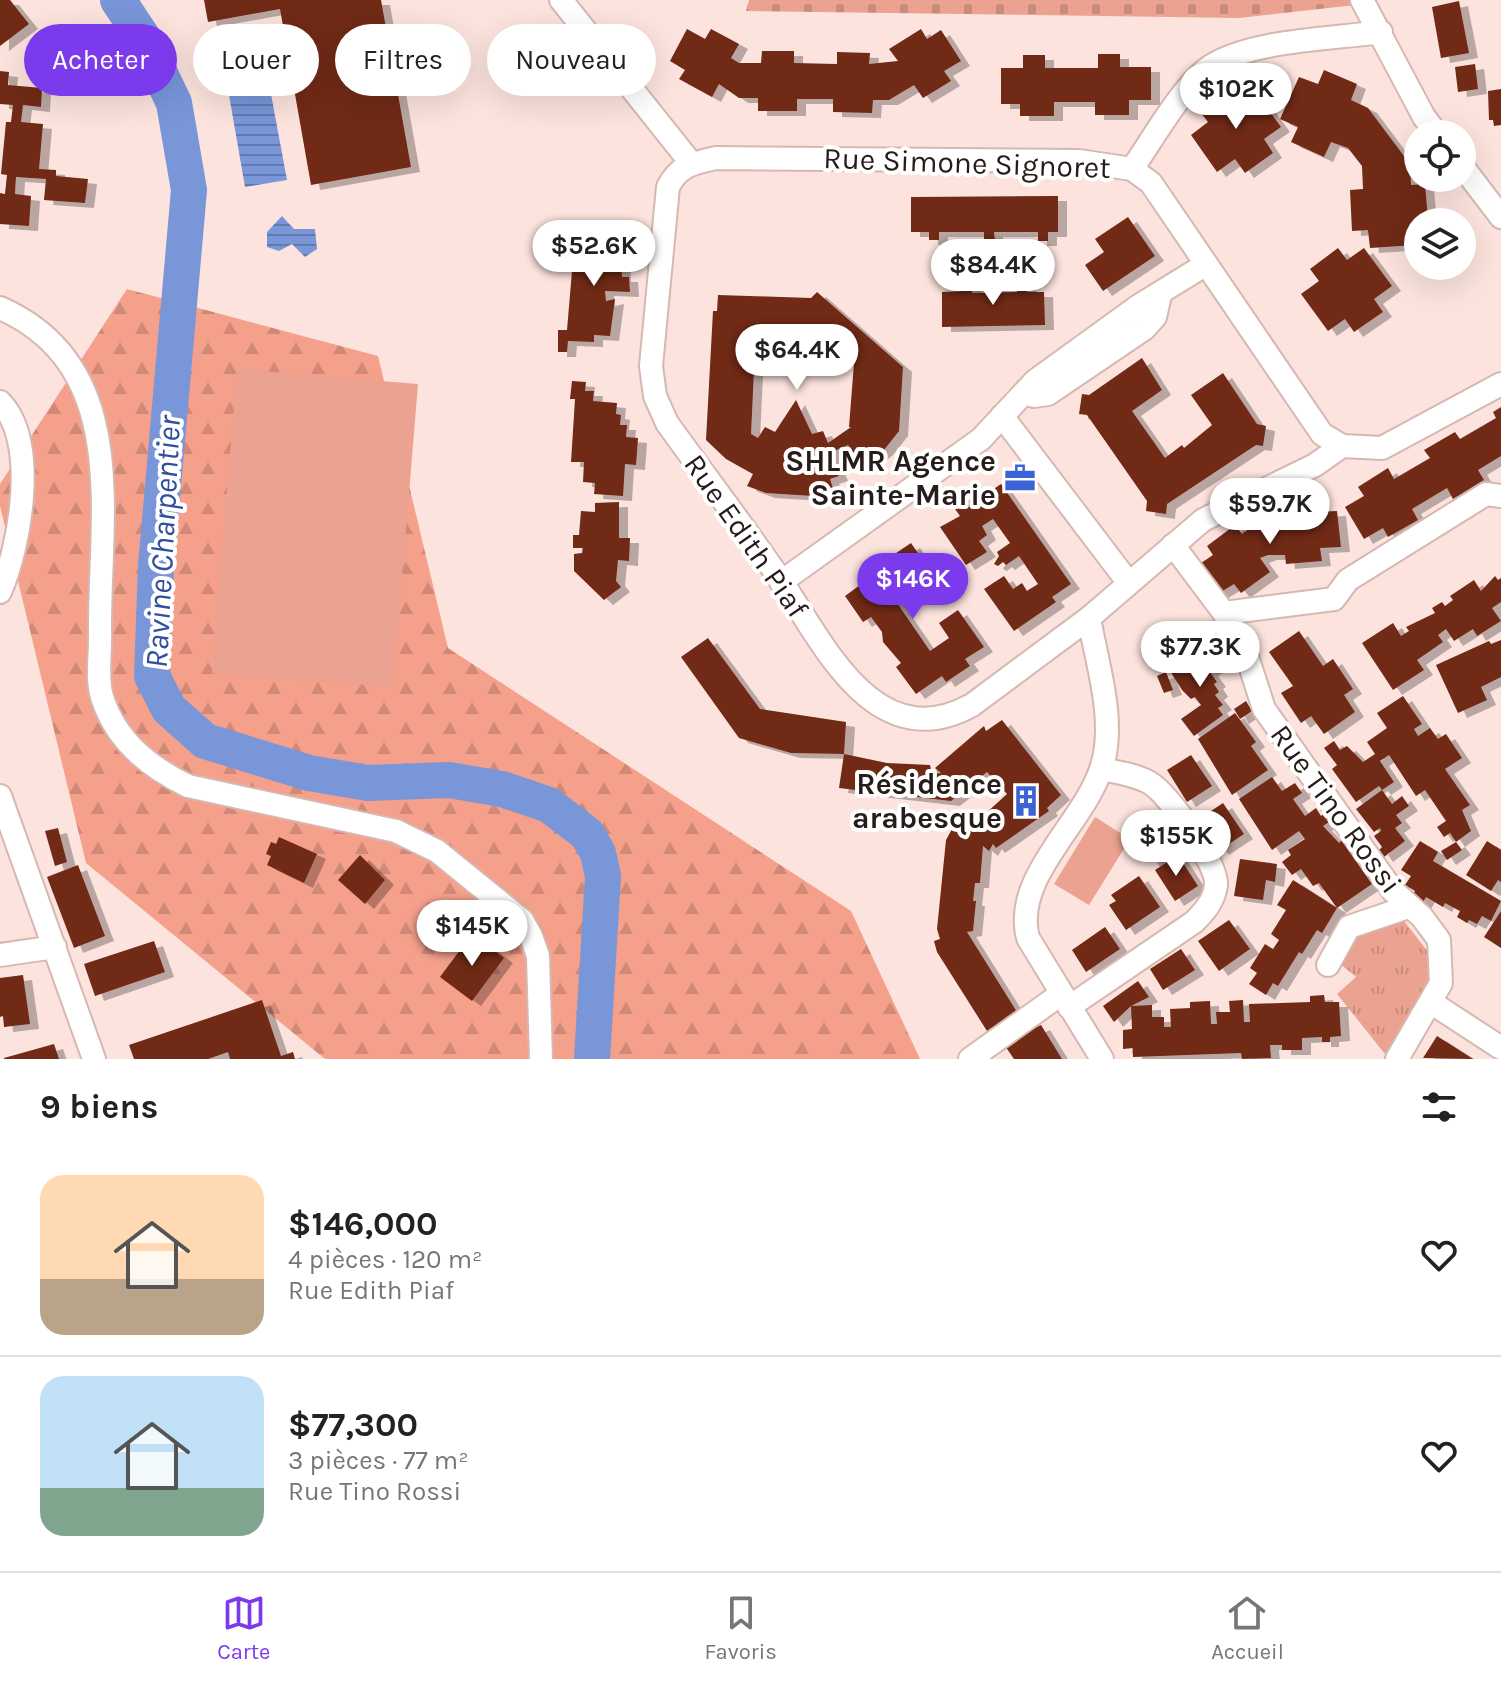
<!DOCTYPE html>
<html lang="fr">
<meta charset="utf-8">
<style>
:root{--surface:#fff;--page:#f2f2f2;--text:#222;--muted:#767676;--line:#e0e0e0;--accent:#7c3aed}
body{margin:0;font-family:Karla,sans-serif;background:var(--page);color:var(--text);height:100vh;display:flex;flex-direction:column;font-size:30px;white-space:nowrap}
*{box-sizing:border-box;margin:0}
p{font-size:26px;color:var(--muted)}
.icon{flex:none;width:44px;height:44px;fill:none;stroke:currentColor;stroke-width:2;stroke-linecap:round;stroke-linejoin:round}
.map{position:relative;height:1059px;overflow:hidden}
.details{display:flex;flex-direction:column;background:var(--surface);flex:1}
.details>*{flex:none}
.guide{position:absolute;left:24px;top:24px;width:800px;height:72px;display:flex;gap:16px}
.fabs{position:absolute;left:1404px;top:120px;display:grid;gap:16px}
.fabs a{display:grid;place-items:center;width:72px;height:72px;border-radius:50%;background:var(--surface);box-shadow:0 8px 32px #0002;font-size:40px}
.price{position:absolute;translate:-50% -68px;padding:0 18px;border-radius:28px;background:#fff;color:#222;font-size:26px;line-height:52px;filter:drop-shadow(0 2px 4px #0008)}
.price::after{content:'';position:absolute;left:50%;top:48px;width:24px;height:18px;margin-left:-12px;background:inherit;clip-path:polygon(0 0,100% 0,50% 100%)}
.price.on{background:var(--accent);color:#fff}
ul{padding:0;list-style:none}
li{display:flex;align-items:center;gap:24px;height:200px;padding:0 40px}
li+li{border-top:2px solid var(--line)}
li span{display:grid;place-items:center;flex:none;width:224px;height:160px;border-radius:24px;color:#555}
li>.icon{margin-inline-start:auto}
span .icon{width:96px;height:96px;fill:#fffc;stroke-width:1}
li b{font-size:34px}
h2{display:flex;justify-content:space-between;align-items:center;height:96px;padding:0 40px;font-size:34px}
.chip{padding:0 28px;border-radius:36px;background:var(--surface);box-shadow:0 8px 32px #0002;font-size:28px;line-height:72px}
.chip.on{background:var(--accent);color:#fff}
.dock{display:flex;justify-content:space-around;align-items:center;height:112px;border-top:2px solid var(--line);background:var(--surface);font-size:22px;color:var(--muted)}
.dock a{display:grid;justify-items:center;gap:4px}
.dock .on{color:var(--accent)}
.map>svg:first-child{display:block}
.grass{fill:url(#grass-tufts)}
.forest{fill:url(#forest-firs)}
.cemetery{fill:url(#cemetery-stones)}
.park{fill:#eba290}
.water{fill:url(#water-rules)}
.lines{fill:none;stroke-linecap:round;stroke-linejoin:round}
.river{stroke:#7996d9;stroke-width:36}
.building{fill:#702917;fill-rule:evenodd;filter:url(#shadow)}
.minor-casing{stroke:#d6b8b1;stroke-width:26}
.minor{stroke:#fff;stroke-width:22}
.labels{text-anchor:middle;dominant-baseline:central;stroke-width:8;stroke-linejoin:round;paint-order:stroke}
.street-label{font-size:30px;fill:#261c19;stroke:#fff}
.poi-label{font-size:30px;font-weight:bold;fill:#261c19;stroke:#fff;text-anchor:end}
.water-label{font-size:32px;font-style:italic;fill:#314fa0;stroke:#fff}
</style>
<div class="map">
<svg width="1501" height="1059" viewBox="0 0 1501 1059">
<defs>
<pattern id="grass-tufts" width="24" height="20" patternUnits="userSpaceOnUse" patternTransform="scale(2)"><rect width="24" height="20" fill="#eba290"/><path d="M3 7l-1-3M5 7V3M7 7l1-3M15 17l-1-3M17 17v-4M19 17l1-3" fill="none" stroke="#c98b7c"/></pattern>
<pattern id="forest-firs" width="22" height="20" patternUnits="userSpaceOnUse" patternTransform="scale(2)"><rect width="22" height="20" fill="#f4a08b"/><path d="M5 1l3.5 6h-7zM16 11l3.5 6h-7z" fill="#d18977"/></pattern>
<pattern id="cemetery-stones" width="16" height="16" patternUnits="userSpaceOnUse" patternTransform="scale(2)"><rect width="16" height="16" fill="#eba290"/><path d="M2 7V4a2 2 0 0 1 4 0v3zM10 15v-3a2 2 0 0 1 4 0v3z" fill="#c98b7c"/></pattern>
<pattern id="water-rules" width="6" height="5" patternUnits="userSpaceOnUse" patternTransform="scale(2)"><rect width="6" height="5" fill="#7996d9"/><path d="M0 2.5h6" fill="none" stroke="#637aaf"/></pattern>
<filter id="shadow"><feDropShadow dx="9" dy="5" stdDeviation="0" flood-color="#0004"/></filter>
</defs>
<rect width="100%" height="100%" fill="#fce3dd"/>
<path class="grass" d="M1401,917L1435,961V978L1385,1054L1337,994L1356,977L1338,962L1358,932Z"/>
<path class="forest" d="M127,289L378,356L448,648L851,911L920,1059H325L86,863L0,506V484Z"/>
<path class="cemetery" d="M749,0H1351L1355,5L1239,18L746,11Z"/>
<g class="park">
<path d="M237,369L418,384L393,687L212,673Z"/>
<path d="M1095,817L1130,839L1089,905L1054,884Z"/>
</g>
<g class="water">
<path d="M260,35L287,180L245,187L220,43Z"/>
<path d="M282,216L294,229H315L317,249L305,257L292,244L279,251L267,247V232Z"/>
</g>
<g class="lines">
<path class="river" d="M118,0L143,38L174,103L189,190L156,566L152,676L169,709L205,741L309,773L368,783L449,780L502,789L549,805L587,834L598,853L603,876L592,1059"/>
</g>
<g class="building">
<path d="M0,0H10L29,24L0,46Z"/>
<path d="M204,0H381L411,167L311,185L280,9L208,22Z"/>
<path d="M1459,1L1469,53L1441,58L1432,7Z"/>
<path d="M687,29L705,39L711,29L739,44L731,58L739,63H761L762,51H794V63L837,64V52L870,53L869,64L898,61L889,49L921,29L927,39L941,30L961,61L944,71L951,81L923,98L914,85L889,100H873L872,113L833,112V99H797V111H758V98H739L719,84L712,97L679,79L685,70L670,61Z"/>
<path d="M1098,54H1120V67H1151V100H1129V115H1095V102H1054V116H1020V104H1001V68H1023V55H1045V68H1098Z"/>
<path d="M1475,64L1478,89L1458,92L1455,67Z"/>
<path d="M1324,70L1357,84L1351,100L1368,108L1410,164L1411,185L1425,184L1428,219L1414,220L1415,245L1370,248L1368,230L1352,231L1350,190L1363,189L1362,166L1348,148L1331,142L1324,157L1291,142L1298,127L1280,119L1299,77L1318,84Z"/>
<path d="M0,71L9,72L8,85L42,88L41,107L23,105L21,122L43,124L39,169L56,170V176L88,179L85,203L44,200L46,179L16,177L15,194L31,196L29,226L0,224V193L5,194L7,175L1,174L6,122H11L13,105L0,104Z"/>
<path d="M1229,89L1237,101L1254,90L1281,127L1264,139L1273,153L1245,173L1235,159L1217,172L1191,135L1208,122L1199,110Z"/>
<path d="M1501,89V125L1494,126L1493,120H1489L1488,91Z"/>
<path d="M1058,196V232H1048V241H1038V232H994L995,241H984V232H939V240H929V232H911V197Z"/>
<path d="M1128,217L1155,256L1103,291L1085,265L1104,252L1095,239Z"/>
<path d="M599,225L603,231L609,225L620,236L617,255H621L622,277H629L630,292L605,291L606,301L615,299L610,336L594,335V342L568,341L567,352H558V330H567L572,271L578,270V261L584,260V244L579,237L587,230L590,234Z"/>
<path d="M1338,248L1347,260L1364,248L1392,286L1374,299L1383,312L1354,332L1345,319L1328,331L1301,294L1319,281L1310,269Z"/>
<path d="M963,277H972V293L1017,292L1016,277H1027V292H1044L1045,325L942,327V292L963,291Z"/>
<path d="M817,292L903,367L899,431L884,450L863,467L848,445L830,453L839,476L830,479L834,491L813,496L766,493L747,486L753,474L726,459L706,440L713,311H717L718,295L811,298ZM756,328L816,330L829,340L833,355L845,356L854,363L849,427H851L828,443L823,431L812,434L796,400L775,432L765,427L758,438L751,434Z"/>
<path d="M1142,358L1162,390L1132,411L1165,458L1182,445L1184,448L1212,425L1191,395L1223,373L1257,424L1266,426L1263,446L1256,445L1167,504L1166,514L1146,511L1147,501L1087,415L1079,414L1082,394L1089,395Z"/>
<path d="M572,381L586,382L585,391H594L593,401L617,403L616,414L621,415L620,425H627L626,437L638,438L636,465L625,464L623,496L594,494L595,483L583,482L584,462H571L575,399H570Z"/>
<path d="M1501,407V456L1478,470L1484,480L1453,499L1447,488L1412,509L1418,520L1388,537L1383,528L1364,539L1345,507L1364,496L1358,487L1388,468L1394,479L1430,458L1424,450L1455,432L1460,439L1496,418L1493,412Z"/>
<path d="M1001,484L1071,584L1052,597L1056,602L1014,631L984,589L1004,576L1013,589L1022,583L1027,591L1038,584L1019,556L1006,565L1003,562L998,566L994,564L999,556L997,552L1010,543L993,519L982,526L987,535L979,541L987,552L966,565L940,527L960,516L955,509L979,493L982,497Z"/>
<path d="M619,502V538H630L629,561L618,560L616,581L621,587L604,600L574,571V554L582,553L583,548H573V535H579L581,511L595,512V503Z"/>
<path d="M1316,502L1317,512L1337,511L1341,547L1320,548L1322,561L1286,564L1285,555H1268L1260,558L1270,572L1241,593L1234,584L1216,595L1195,567L1213,555L1207,546L1235,525L1242,534L1262,519L1282,516L1281,505Z"/>
<path d="M911,543L940,585L921,598L911,584L893,597L930,651L949,638L939,623L958,610L984,647L965,659L970,666L946,682L942,676L916,694L896,667L901,663L883,642L882,632L871,617L863,622L845,596L871,577L868,572Z"/>
<path d="M1495,576L1498,580L1501,578V602L1492,608L1501,621L1477,636L1473,629L1454,641L1446,629L1438,635L1443,642L1417,660L1424,670L1393,690L1362,643L1393,623L1401,636L1409,631L1406,627L1435,613L1432,608L1442,602L1445,606L1453,600L1450,596L1474,580L1481,591Z"/>
<path d="M1299,631L1323,666L1333,659L1353,689L1344,695L1355,712L1324,734L1311,716L1301,723L1281,693L1293,686L1269,652Z"/>
<path d="M708,638L760,709L846,722L844,754L791,753L739,738L681,657Z"/>
<path d="M1501,640V677L1481,687L1487,700L1458,713L1436,665L1489,641L1491,644Z"/>
<path d="M1209,645L1222,663L1209,671L1217,682L1214,684L1219,692L1215,695L1223,705L1218,708L1223,715L1194,736L1181,719L1201,705L1195,697L1191,699L1182,690L1170,671Z"/>
<path d="M1166,672L1173,690L1164,693L1157,676Z"/>
<path d="M1403,696L1422,724L1414,729L1418,736L1430,728L1438,739L1446,734L1462,758L1445,769L1470,805L1462,810L1471,831L1456,842L1450,833L1444,837L1437,827L1446,821L1425,790L1416,796L1389,755L1380,761L1394,782L1382,790L1379,786L1356,802L1332,769L1337,765L1324,748L1334,741L1340,750L1347,746L1363,762L1375,754L1367,742L1387,728L1377,713Z"/>
<path d="M1246,701L1252,711L1240,719L1234,709Z"/>
<path d="M1235,713L1256,742L1251,746L1268,770L1232,795L1198,739Z"/>
<path d="M1002,720L1061,795L1047,808L1049,811L996,848L993,844L989,851L983,846L980,883H975L973,901H976L973,931L967,932L1017,1012L987,1031L937,952L934,941L940,939L937,929L946,840L952,829L964,833L1007,794L987,772L951,801L839,788L844,754L887,763L930,765L932,774L941,773L935,768L984,726L986,731Z"/>
<path d="M1191,755L1212,786L1187,802L1167,770Z"/>
<path d="M1272,777L1282,791L1295,783L1302,793L1293,799L1305,816L1316,808L1321,816L1326,812L1332,820L1323,826L1339,843L1342,840L1372,884L1337,908L1319,883L1313,886L1301,869L1292,875L1282,862L1291,855L1288,850L1305,839L1299,831L1272,850L1239,799Z"/>
<path d="M1382,790L1392,804L1402,796L1409,806L1396,815L1402,823L1395,828L1405,841L1384,857L1379,850L1382,847L1374,836L1381,831L1380,828L1374,832L1356,809Z"/>
<path d="M1223,803L1244,834L1220,850L1199,819Z"/>
<path d="M58,828L67,862L55,866L45,831Z"/>
<path d="M1167,828L1177,844L1151,862L1140,846Z"/>
<path d="M279,837L317,854L304,883L267,865L271,856L266,854L271,842L276,844Z"/>
<path d="M1420,841L1438,852L1433,861L1501,901L1491,921L1482,916L1477,924L1469,920L1467,923L1457,917L1460,911L1445,903L1443,907L1426,897L1421,906L1410,900L1415,891L1405,885L1411,876L1401,870Z"/>
<path d="M1487,841L1501,850V882L1498,880L1491,891L1466,875Z"/>
<path d="M1456,842L1462,850L1447,860L1441,851Z"/>
<path d="M360,855L385,880L365,904L338,880Z"/>
<path d="M1178,855L1198,886L1175,901L1155,870Z"/>
<path d="M1240,859L1277,864L1275,882L1266,880L1263,900L1234,896Z"/>
<path d="M78,865L105,936L74,948L47,877Z"/>
<path d="M1139,876L1160,907L1126,930L1109,905L1116,901L1111,895Z"/>
<path d="M1293,880L1337,908L1322,933L1317,930L1302,954L1299,952L1278,986L1273,983L1266,995L1249,984L1257,973L1250,968L1265,944L1273,949L1279,940L1271,934L1286,910L1277,905Z"/>
<path d="M1501,911V948L1484,937Z"/>
<path d="M1229,920L1250,949L1219,971L1198,941Z"/>
<path d="M1105,927L1120,949L1086,972L1072,950Z"/>
<path d="M472,934L504,958L472,1001L440,977Z"/>
<path d="M154,941L165,972L95,996L84,964Z"/>
<path d="M1181,949L1195,970L1163,990L1150,969Z"/>
<path d="M23,975L30,1024L4,1027L3,1016L0,1017V978Z"/>
<path d="M1138,981L1149,997L1131,1006L1152,1005V1017H1164V1027H1171L1170,1009L1190,1008V1002L1210,1001L1211,1024H1217L1216,1012H1230L1229,1001L1243,1000L1244,1022H1250L1249,1004L1310,1002V996L1324,995L1325,1002H1339L1341,1036L1330,1037V1042H1322V1037L1302,1038V1050H1282V1045H1270L1271,1058L1242,1059L1241,1053L1133,1057V1048L1123,1049V1030L1132,1029L1131,1006L1114,1022L1103,1006Z"/>
<path d="M262,1000L281,1056L293,1052L295,1059H230L228,1052L208,1059H134L129,1045Z"/>
<path d="M1041,1025L1062,1059H1014L1003,1043Z"/>
<path d="M1437,1036L1473,1059L1423,1058Z"/>
<path d="M54,1044L59,1059H4V1058Z"/>
</g>
<g class="lines">
<defs>
<g id="minor">
<path d="M561,0L691,163"/>
<path d="M1362,0L1424,117L1437,134"/>
<path d="M1462,166L1501,217"/>
<path d="M1132,169C1153,139 1182,86 1211,66C1252,40 1332,39 1381,32"/>
<path d="M0,308C132,366 99,516 100,631C101,651 96,678 102,697C116,741 149,767 188,786L396,831L437,851L522,920L531,936L538,956L541,1059"/>
<path d="M1024,393L1034,396L1048,394L1144,329L1155,317L1160,295"/>
<path d="M0,402C39,441 20,547 0,592"/>
<path d="M1002,416L1128,582"/>
<path d="M1342,446L1315,465L1203,520L1089,618L972,705C876,758 824,645 782,582C745,528 705,476 667,423L655,396L651,366L668,187C679,165 694,163 716,158L1079,161L1132,169L1151,183L1322,434L1342,446L1382,448L1501,384"/>
<path d="M1173,545L1224,613L1245,650L1264,709L1393,891L1422,917L1439,940L1441,983L1397,1059"/>
<path d="M781,582L981,439L1035,381L1140,305L1205,265"/>
<path d="M1224,613L1334,599L1348,580L1486,494L1501,496"/>
<path d="M1089,618C1097,664 1117,723 1101,769C1083,824 1012,878 1028,938L1102,1059"/>
<path d="M0,796L94,1059"/>
<path d="M0,955L55,947"/>
<path d="M1328,965L1349,927L1408,907"/>
<path d="M1432,1003L1501,1048"/>
<path d="M1069,1007L1194,922C1205,911 1214,901 1216,885C1218,864 1168,793 1150,783C1136,775 1117,772 1101,769"/>
<path d="M970,1059L1061,994"/>
</g>
</defs>
<use href="#minor" class="minor-casing"/>
<use href="#minor" class="minor"/>
</g>
<defs>
<symbol id="office-bare" viewBox="-9 -9 18 18"><path d="M-6-3h4V-5.5h4V-3h4V5H-6ZM-1-4.5V-3h2v-1.5ZM-6 0V1H6V0Z" fill="#3b63d4" stroke="#fff" stroke-width="2.5" paint-order="stroke"/></symbol>
<symbol id="building-bare" viewBox="-9 -9 18 18"><path d="M-4-6H4V6H1V3H-1V6H-4ZM-2.5-4.3h1.7v1.8h-1.7ZM.8-4.3h1.7v1.8H.8ZM-2.5-1h1.7V.8h-1.7ZM.8-1h1.7V.8H.8Z" fill="#3b63d4" stroke="#fff" stroke-width="2.5" paint-order="stroke"/></symbol>
</defs>
<g fill-rule="evenodd">
<use href="#office-bare" x="998" y="456" width="44" height="44"/>
<use href="#building-bare" x="1004" y="779" width="44" height="44"/>
</g>
<g class="labels">
<g class="street-label">
<text transform="translate(967 163) rotate(2)">Rue Simone Signoret</text>
<text transform="translate(746 536) rotate(55)">Rue Edith Piaf</text>
<text transform="translate(1336 809) rotate(54)">Rue Tino Rossi</text>
</g>
<g class="poi-label">
<text x="996" y="461">SHLMR Agence<tspan x="996" dy="34">Sainte-Marie</tspan></text>
<text x="1002" y="784">Résidence<tspan x="1002" dy="34">arabesque</tspan></text>
</g>
<g class="water-label">
<text transform="translate(163 542) rotate(-87)">Ravine Charpentier</text>
</g>
</g>
</svg>
<div class="fabs">
<a><svg class="icon" aria-label="locate" viewBox="0 0 24 24"><circle cx="12" cy="12" r="6"/><path d="M12 2v4M12 18v4M2 12h4M18 12h4"/></svg></a>
<a><svg class="icon" aria-label="layers" viewBox="0 0 24 24"><path d="M12 4l9 5-9 5-9-5zM3 14l9 5 9-5"/></svg></a>
</div>
<b class="price" style="left:1236px;top:131px">$102K</b>
<b class="price" style="left:594px;top:288px">$52.6K</b>
<b class="price" style="left:993px;top:307px">$84.4K</b>
<b class="price" style="left:797px;top:392px">$64.4K</b>
<b class="price" style="left:1270px;top:546px">$59.7K</b>
<b class="price on" style="left:913px;top:621px">$146K</b>
<b class="price" style="left:1200px;top:689px">$77.3K</b>
<b class="price" style="left:1176px;top:878px">$155K</b>
<b class="price" style="left:472px;top:968px">$145K</b>
<div class="guide">
<a class="chip on">Acheter</a>
<a class="chip">Louer</a>
<a class="chip">Filtres</a>
<a class="chip">Nouveau</a>
</div>
</div>
<section class="details">
<h2>9 biens<svg class="icon" aria-label="filters" viewBox="0 0 24 24"><path d="M4 7h16M4 17h16"/><circle cx="9" cy="7" r="2"/><circle cx="15" cy="17" r="2"/></svg></h2>
<ul>
<li><span style="background:linear-gradient(#ffd9b3 65%,#b9a48a 0)"><svg class="icon" aria-label="home" viewBox="0 0 24 24"><path d="M3 11l9-7 9 7M6 9v11h12V9"/></svg></span><div><b>$146,000</b><p>4 pièces · 120 m²</p><p>Rue Edith Piaf</p></div><svg class="icon" aria-label="heart" viewBox="0 0 24 24"><path d="M12 20l-8-8c-3-5 5-10 8-4 3-6 11-1 8 4z"/></svg></li>
<li><span style="background:linear-gradient(#bfe0f5 70%,#7fa58c 0)"><svg class="icon" aria-label="home" viewBox="0 0 24 24"><path d="M3 11l9-7 9 7M6 9v11h12V9"/></svg></span><div><b>$77,300</b><p>3 pièces · 77 m²</p><p>Rue Tino Rossi</p></div><svg class="icon" aria-label="heart" viewBox="0 0 24 24"><path d="M12 20l-8-8c-3-5 5-10 8-4 3-6 11-1 8 4z"/></svg></li>
</ul>
</section>
<nav class="dock">
<a class="on"><svg class="icon" aria-label="map" viewBox="0 0 24 24"><path d="M3 6l6-2 6 2 6-2v14l-6 2-6-2-6 2zM9 4v14M15 6v14"/></svg>Carte</a>
<a><svg class="icon" aria-label="saved" viewBox="0 0 24 24"><path d="M7 4h10v16l-5-4-5 4z"/></svg>Favoris</a>
<a><svg class="icon" aria-label="home" viewBox="0 0 24 24"><path d="M3 11l9-7 9 7M6 9v11h12V9"/></svg>Accueil</a>
</nav>
